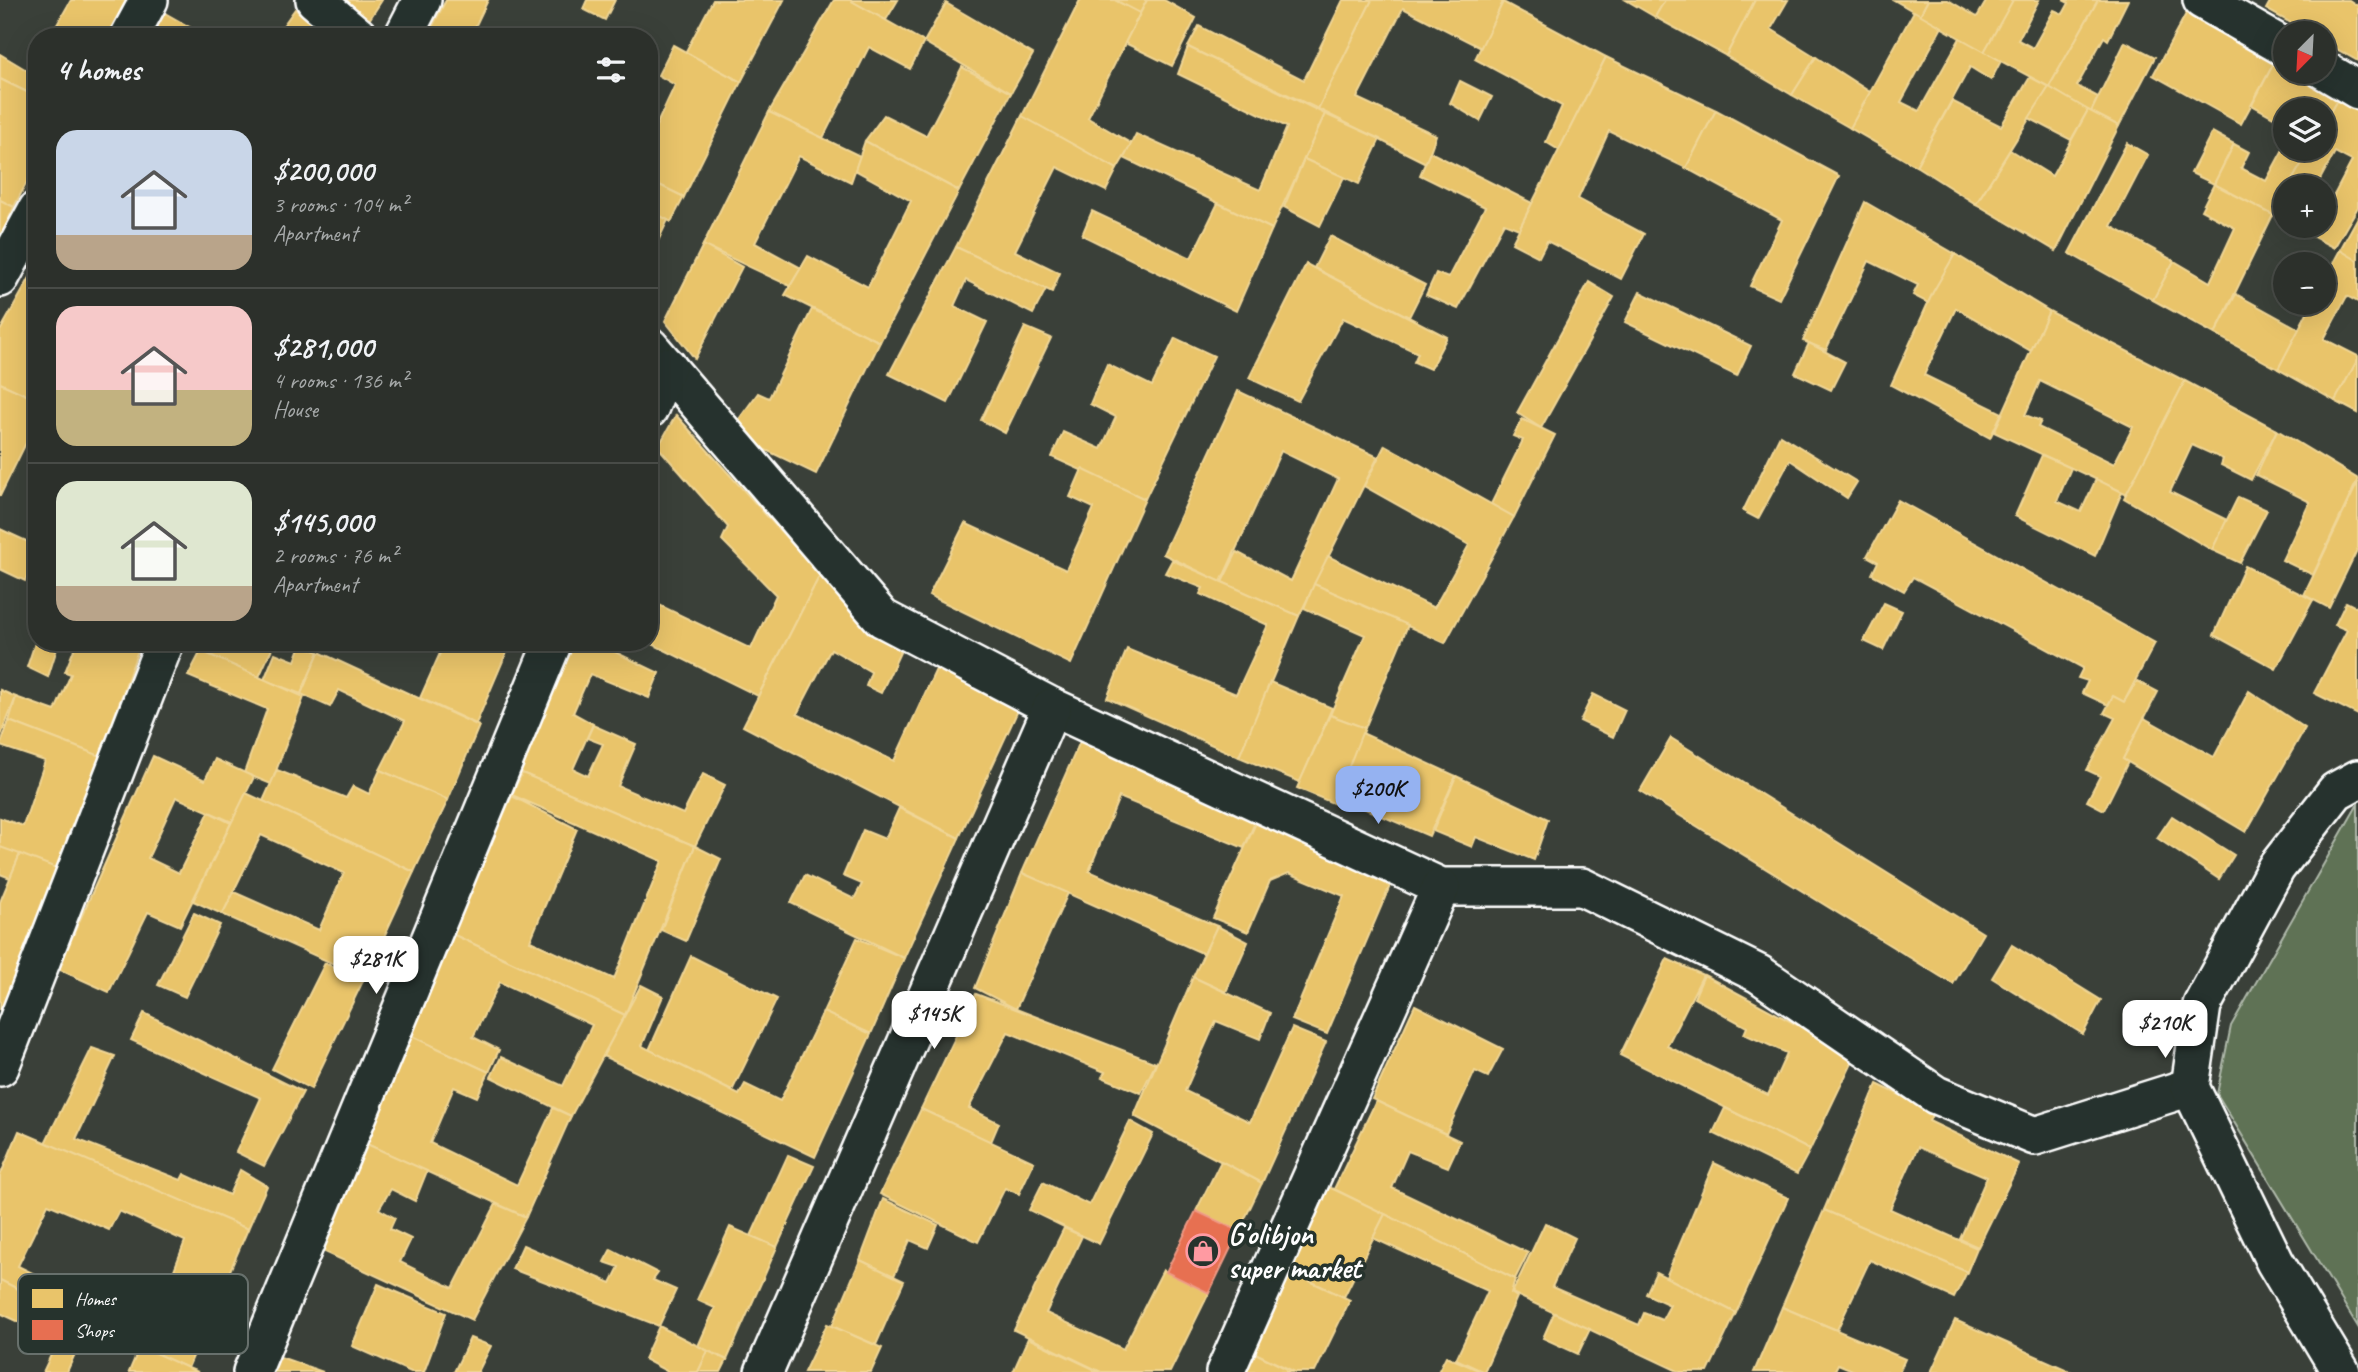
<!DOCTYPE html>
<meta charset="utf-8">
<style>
:root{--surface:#2c302b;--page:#343833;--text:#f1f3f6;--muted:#a6a9a9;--line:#484b47;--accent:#95b2f1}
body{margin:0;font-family:Caveat,sans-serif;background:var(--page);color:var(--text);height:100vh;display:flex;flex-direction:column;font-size:26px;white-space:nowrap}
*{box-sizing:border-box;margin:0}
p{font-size:23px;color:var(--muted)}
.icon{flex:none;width:38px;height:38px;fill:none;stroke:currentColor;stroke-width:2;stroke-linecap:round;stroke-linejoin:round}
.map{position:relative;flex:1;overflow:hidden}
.drawer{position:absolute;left:28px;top:28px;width:630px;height:623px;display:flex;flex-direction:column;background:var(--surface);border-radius:28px;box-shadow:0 7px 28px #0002,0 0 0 2px var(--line)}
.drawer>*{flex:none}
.needle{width:46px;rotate:204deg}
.tools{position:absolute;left:2273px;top:21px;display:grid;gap:14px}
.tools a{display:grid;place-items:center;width:63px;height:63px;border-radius:50%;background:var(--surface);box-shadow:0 7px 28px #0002,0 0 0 2px var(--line);font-size:35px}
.price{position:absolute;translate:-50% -60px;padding:0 16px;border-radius:14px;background:#fff;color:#222;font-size:23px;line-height:46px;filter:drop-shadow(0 2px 4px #0008)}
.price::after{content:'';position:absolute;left:50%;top:42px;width:21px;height:16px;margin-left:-10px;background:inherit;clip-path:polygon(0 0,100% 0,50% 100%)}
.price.on{background:var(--accent);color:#111}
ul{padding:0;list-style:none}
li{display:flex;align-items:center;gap:21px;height:175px;padding:0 28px}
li+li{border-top:2px solid var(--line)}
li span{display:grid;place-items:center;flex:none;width:196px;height:140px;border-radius:21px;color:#555}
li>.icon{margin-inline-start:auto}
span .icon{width:84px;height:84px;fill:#fffc;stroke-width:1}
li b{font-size:30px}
h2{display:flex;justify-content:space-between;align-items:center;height:84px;padding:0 28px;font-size:30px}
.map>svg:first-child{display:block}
.green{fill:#5f7255;stroke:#afb8aa;stroke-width:2}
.homes{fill:#e9c46a;stroke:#f0d697;stroke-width:2;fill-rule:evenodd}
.shops{fill:#e76f51;stroke:#ee9a85;stroke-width:2}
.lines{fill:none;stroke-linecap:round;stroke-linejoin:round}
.street-casing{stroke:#fff;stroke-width:42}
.street{stroke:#26332d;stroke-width:37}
.labels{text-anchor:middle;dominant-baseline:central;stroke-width:7;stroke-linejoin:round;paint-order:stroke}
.poi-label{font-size:30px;font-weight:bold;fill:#fff;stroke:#26332d;text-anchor:start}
.key{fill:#26332d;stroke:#67706c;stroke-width:2}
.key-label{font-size:19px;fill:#fff}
</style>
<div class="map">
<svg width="2358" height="1372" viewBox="0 0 2358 1372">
<rect width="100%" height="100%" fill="#3a4039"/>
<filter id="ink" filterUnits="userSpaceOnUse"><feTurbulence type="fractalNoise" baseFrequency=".0143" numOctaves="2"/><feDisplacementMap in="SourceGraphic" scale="14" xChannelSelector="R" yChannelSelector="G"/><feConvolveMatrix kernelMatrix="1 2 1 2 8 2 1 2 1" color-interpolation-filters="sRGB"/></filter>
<g filter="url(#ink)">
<path class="green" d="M2358,804V1327L2217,1094L2231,1026Z"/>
<g class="homes">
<path d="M71,0H129L107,37H50Z"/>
<path d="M333,0H382L364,28Z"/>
<path d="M446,0H488L475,27L487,37H427Z"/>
<path d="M587,0H615L605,20L583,9Z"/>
<path d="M713,0H784L741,82L685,53Z"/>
<path d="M834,0H850L924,42L910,69L869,47L823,138L769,112Z"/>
<path d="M850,0H898L886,20Z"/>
<path d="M1080,0H1115L1140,13L1088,118L1132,144L1117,169L1022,116Z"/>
<path d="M1115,0H1147L1140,13Z"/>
<path d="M1147,0H1164L1196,18L1172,66L1125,43Z"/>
<path d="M1343,0H1372L1318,109L1188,47L1199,26L1304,80Z"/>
<path d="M1372,0H1499L1503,2L1481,48L1403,8L1357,98L1436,135L1426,163L1318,109Z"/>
<path d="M1626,0H1665L1655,17Z"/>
<path d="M1665,0H1755L1726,56L1655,17Z"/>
<path d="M1755,0H1788L1771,29L1816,57L1792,95L1726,56Z"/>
<path d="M1894,0H1928L1920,15Z"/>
<path d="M1928,0H1948L1977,17L1987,0H2014L1984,52L1920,15Z"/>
<path d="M2013,0H2039L2018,40L2033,48L2054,10L2063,14L2069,3L2063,0H2098L2049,87L1984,52Z"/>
<path d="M2098,0H2128L2108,40L2104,37L2077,86L2098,97L2091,112L2049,87Z"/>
<path d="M2271,0H2349L2358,6V61L2324,42V33H2309L2266,9Z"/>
<path d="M1503,2L1606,57L1559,150L1546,142L1562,106L1475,59Z"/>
<path d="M946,3L1033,54L1011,93L924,42Z"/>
<path d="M295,9L326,37H275Z"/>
<path d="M1914,11L1942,27L1901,102L1919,111L1960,38L2001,61L1991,80L1970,67L1916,166L1850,128Z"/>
<path d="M2187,12L2274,63L2241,124L2153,75Z"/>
<path d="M165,13L207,37H152Z"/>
<path d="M2125,42L2155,57L2119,126L2091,112Z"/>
<path d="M673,45L741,82L684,197L649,180V141L675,85L658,75Z"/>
<path d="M1188,47L1325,114L1272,229L1124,158L1136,134L1260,190L1287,127L1178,74Z"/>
<path d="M0,54L30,72L37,61V97L0,79Z"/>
<path d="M1606,57L1716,110L1686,168L1609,131L1578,199L1644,234L1621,279L1547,241L1539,257L1512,243Z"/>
<path d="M1816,57L1870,92L1850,128L1792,95Z"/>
<path d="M2274,63L2286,70V72H2289L2337,100L2324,123V110H2286V124L2252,105Z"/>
<path d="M962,67L1011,93L959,191L865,141L884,115L926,136Z"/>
<path d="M2030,77L2049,87L1976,204L1916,166L1952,101L2001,126Z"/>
<path d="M0,79L37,97V163L14,207L0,200Z"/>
<path d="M1460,81L1492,97L1480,121L1450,103Z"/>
<path d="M2049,87L2088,110L2071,140L2029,118Z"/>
<path d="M2337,100L2358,111V207L2334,248L2295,227L2324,226V214L2352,161L2335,152L2316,187H2288L2310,149H2324V123Z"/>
<path d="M1716,110L1839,176L1779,299L1750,286L1782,220L1686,168Z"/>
<path d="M2088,110L2119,126L2056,251L1976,204L2010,150L2052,176Z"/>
<path d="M769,112L860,156L851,182L799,156L755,243L801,268L790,286L703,245Z"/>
<path d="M1325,114L1380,139L1359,184L1304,159Z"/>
<path d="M1022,116L1117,169L1106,191L1057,167L1015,251L1060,273L1052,292L956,247Z"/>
<path d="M2212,132L2234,144L2214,184L2191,173Z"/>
<path d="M865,141L959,191L880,342L785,295L808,256L868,287L911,201L855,170Z"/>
<path d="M2127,143L2148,155L2111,226L2174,261L2153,300L2069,253Z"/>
<path d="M2234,144L2249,152L2241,168L2266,181L2286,144V149H2310L2288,187H2286V192L2273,215L2214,184Z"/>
<path d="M1430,152L1532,203L1519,229L1504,223L1458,309L1426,295L1436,273L1448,278L1485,207L1420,175Z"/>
<path d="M1304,159L1344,177L1320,226L1284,207Z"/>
<path d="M649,180L684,197L671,222L649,210Z"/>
<path d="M2214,184L2273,215L2215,334L2153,300L2174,261L2210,282L2235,228L2201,210Z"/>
<path d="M2286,192V222L2273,215Z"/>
<path d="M0,200L14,207L0,238Z"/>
<path d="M1865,202L1955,254L1928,303L1913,295L1918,285L1869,261L1826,350L1803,341Z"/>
<path d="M1218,203L1272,229L1236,311L1082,235L1092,211L1191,258Z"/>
<path d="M649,210L668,220L649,260Z"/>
<path d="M2358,217V261L2340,250Z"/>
<path d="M1330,236L1425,285L1409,317L1314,268Z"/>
<path d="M703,245L742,267L695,359L665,321Z"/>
<path d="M956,247L1046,289L1033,314L966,280L954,306L987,322L948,403L889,374Z"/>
<path d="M2340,250L2358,261V302L2347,296L2324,339L2358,356V359L2335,401L2278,369L2312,303H2324V280Z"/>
<path d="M1955,254L2049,311L2031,351L1956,308L1924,375L2002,413L1990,438L1891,385L1933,292Z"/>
<path d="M1306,264L1447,337L1430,369L1414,362L1418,353L1343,318L1298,401L1249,378Z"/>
<path d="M37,266V286L28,281Z"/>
<path d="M28,281L37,286V400L0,383V331Z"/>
<path d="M1589,282L1614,297L1541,428L1517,413Z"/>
<path d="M1640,292L1751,346L1737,376L1625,322Z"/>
<path d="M2236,294L2299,329L2278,369L2215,334Z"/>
<path d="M812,309L880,342L816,474L753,444L739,419L758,393L769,398Z"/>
<path d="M2049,311L2185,381L2127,494L1994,432ZM2040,381L2133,427L2114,464L2038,427L2041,421L2025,415Z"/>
<path d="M1025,327L1051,338L1005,433L981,420Z"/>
<path d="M1175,338L1214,356L1145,499L1052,457L1063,432L1101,449L1116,417L1090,404L1107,364L1152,386Z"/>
<path d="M1809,343L1845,362L1831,390L1795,373Z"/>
<path d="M2358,359V413L2335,401Z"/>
<path d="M2185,381L2277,430L2251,480L2221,465L2223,459L2192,445L2170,492L2227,520L2212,550L2124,498Z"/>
<path d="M0,383L37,400V445L27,441L0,496Z"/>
<path d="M1238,391L1378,457L1299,616L1222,582L1237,552L1291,581L1338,479L1281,451L1221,582L1163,554Z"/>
<path d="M676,415L820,575L758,696L648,642L649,600L751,649L776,595L722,540L728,527L658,447Z"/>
<path d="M1522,419L1555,435L1514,517L1491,504L1523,440L1513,436Z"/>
<path d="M2277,430L2358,479L2313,575L2282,560L2310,502L2256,475Z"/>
<path d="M1780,435L1857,482L1847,498L1790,460L1758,519L1743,511Z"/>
<path d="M1385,445L1514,517L1445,643L1314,584L1328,556L1434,608L1469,545L1364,486Z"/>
<path d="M2042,455L2071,468L2057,501L2081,512L2096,479L2122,492L2095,556L2015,516Z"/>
<path d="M1082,469L1145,499L1071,664L929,595L965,523L1066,570L1094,508L1070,497Z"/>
<path d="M2358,482V548L2329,608L2304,595Z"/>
<path d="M2238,497L2267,510L2240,563L2212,550Z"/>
<path d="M1898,500L2155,643L2124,702L2113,696L2108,705L2082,693L2088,681L2078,678L2083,668L1913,577L1904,591L1872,574L1878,562L1867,556Z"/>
<path d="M649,523L656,527L649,545Z"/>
<path d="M0,529L37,546V553L25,581L0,569Z"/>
<path d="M1172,560L1299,616L1239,757L1107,698L1127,649L1236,694L1268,625L1200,594L1203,588L1165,573Z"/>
<path d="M2245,566L2313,600L2276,669L2214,635Z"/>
<path d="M820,575L903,646L881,693L866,686L871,672L831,649L797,714L894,761L937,667L1020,706L959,838L743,726Z"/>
<path d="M1314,584L1408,625L1365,728L1330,715L1365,635L1304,608Z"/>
<path d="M2346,602L2358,608V715L2314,693L2347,630L2335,625Z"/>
<path d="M1884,603L1902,611L1883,650L1864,641Z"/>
<path d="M37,637V642H59L48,677L27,667Z"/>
<path d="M69,642H141L100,756L9,721L16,697L55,711L71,674L65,672L76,644Z"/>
<path d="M194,642H275L259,677L192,648Z"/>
<path d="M445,642H511L476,724L420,698Z"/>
<path d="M574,642H618L613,651L659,673L649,698L590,674L573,713L593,724L573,769L588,776L603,744L587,738L593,725L636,744L618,786L683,814L703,774L725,785L695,846L517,771Z"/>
<path d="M301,645L319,652L301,694L264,680L275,653L295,661Z"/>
<path d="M201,651L304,697L271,784L244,773L267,709L188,676Z"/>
<path d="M319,652L479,726L448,800L380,770L405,721L339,690L330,707L301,694Z"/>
<path d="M2137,681L2158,692L2123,759L2128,762L2104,810L2087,801L2100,776L2087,770L2115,718L2104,713L2113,696L2124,702Z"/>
<path d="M1270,682L1332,708L1300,782L1239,757Z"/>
<path d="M0,690L16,697L0,738Z"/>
<path d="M2249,691L2305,728L2246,832L2123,759L2144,718L2214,757Z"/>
<path d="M1593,694L1625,710L1613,737L1580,721Z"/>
<path d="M1330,715L1365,728L1335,804L1297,788Z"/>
<path d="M9,721L100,756L59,869L0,848V818L23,826L45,761L0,746Z"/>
<path d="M1362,733L1456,776L1429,836L1337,797Z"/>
<path d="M1082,737L1259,813L1244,848L1119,797L1089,871L1217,926L1204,954L1022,873Z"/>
<path d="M1671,738L1983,933L1953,984L1640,791Z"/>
<path d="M153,756L205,780L215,759L254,777L232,822L176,797L148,858L179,873L209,812L231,823L180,926L148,912L109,992L58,969Z"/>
<path d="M277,770L346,798L353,786L369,794L380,770L448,800L414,872L263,801Z"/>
<path d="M522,773L695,846L625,1015L450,933L512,796L577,829L530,941L614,979L662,861L512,795Z"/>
<path d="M1456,776L1548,819L1534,860L1476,837L1472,847L1433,831Z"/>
<path d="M246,793L414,872L365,978L193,901ZM261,835L344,873L319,930L234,892L223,913Z"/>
<path d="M899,808L959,838L904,958L791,903L805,875L854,899L862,884L843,876L863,830L885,839Z"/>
<path d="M1259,816L1395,874L1327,1034L1292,1020L1344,896L1289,873L1270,881L1248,932L1213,918Z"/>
<path d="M2172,816L2234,855L2219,879L2157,838Z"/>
<path d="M695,846L721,859L686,941L661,930Z"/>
<path d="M0,847L20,854L10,878L0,874Z"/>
<path d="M20,854L59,869L0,1022V902Z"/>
<path d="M1022,873L1068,893L1016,1009L975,988Z"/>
<path d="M194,913L220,925L185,997L158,985Z"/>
<path d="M1217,926L1248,942L1226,992L1193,977Z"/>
<path d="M450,933L625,1015L571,1116L491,1077L501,1057L563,1086L592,1025L500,982L473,1037L499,1050L489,1072L407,1034Z"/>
<path d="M857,938L904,958L871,1034L823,1012Z"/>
<path d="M2012,945L2101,1000L2083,1034L1992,978Z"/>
<path d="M691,956L777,999L732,1091L649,1050Z"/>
<path d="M1667,959L1703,975L1667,1046L1768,1095L1787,1053L1744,1034L1747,1027L1694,998L1704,975L1855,1056L1810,1150L1620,1055Z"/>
<path d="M325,963L363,981L311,1089L272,1069Z"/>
<path d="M1193,977L1270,1013L1260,1039L1216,1021L1185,1091L1250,1122L1292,1028L1326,1042L1262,1183L1134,1116Z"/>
<path d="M641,985L663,996L642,1046L739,1095L745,1084L780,1101L823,1012L871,1034L815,1157L603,1056Z"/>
<path d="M976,994L1016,1009L1156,1063L1141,1093L1102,1077L1105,1072L1008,1032L969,1108L999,1123L991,1142L921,1109Z"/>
<path d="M1415,1005L1503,1049L1488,1077L1475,1071L1446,1134L1372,1099Z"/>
<path d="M144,1013L303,1092L264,1166L236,1152L261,1098L131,1040Z"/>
<path d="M407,1034L489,1072L477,1097L454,1087L430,1143L517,1185L553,1108L571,1116L526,1217L360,1141Z"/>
<path d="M92,1048L115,1056L76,1139L181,1180L184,1174L229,1195L240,1170L267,1186L248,1229L45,1143Z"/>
<path d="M1877,1084L1934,1111L1929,1121L2019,1164L1978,1247L1960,1239L1987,1177L1918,1147L1890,1209L1977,1248L1967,1272L1824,1210Z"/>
<path d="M1376,1101L1460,1141L1448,1167L1408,1151L1392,1188L1528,1253L1515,1279L1334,1189Z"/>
<path d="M1725,1108L1810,1150L1797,1174L1713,1133Z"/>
<path d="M921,1109L1034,1162L1019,1194L1005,1188L978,1242L880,1194Z"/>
<path d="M1130,1121L1153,1134L1099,1244L1029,1210L1043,1182L1089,1205Z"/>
<path d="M19,1131L248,1229L188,1368L64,1313L0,1280V1176ZM48,1204L109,1230L119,1211L185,1241L155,1320L78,1287L64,1313L75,1294L18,1266Z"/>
<path d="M360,1141L427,1171L415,1201L391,1189L379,1209L395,1218L390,1229L411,1239L400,1262L453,1288L496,1204L526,1217L472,1320L312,1246Z"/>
<path d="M788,1155L814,1166L777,1247L751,1236Z"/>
<path d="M1221,1161L1262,1183L1239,1231L1196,1211Z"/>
<path d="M1714,1163L1788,1198L1736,1313L1666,1277Z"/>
<path d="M1329,1187L1385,1214L1344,1297L1291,1272Z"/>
<path d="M883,1199L938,1225L928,1248L910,1240L894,1276L860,1260Z"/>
<path d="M1824,1210L1967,1272L1954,1298L1870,1260L1837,1330L1782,1307Z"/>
<path d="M1385,1214L1515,1279L1511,1293L1517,1297L1484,1372L1456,1359L1488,1291L1373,1238Z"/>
<path d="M1545,1223L1575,1238L1552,1287L1639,1325L1644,1313L1662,1320L1670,1305L1646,1294L1656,1272L1736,1313L1708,1372H1680L1512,1293Z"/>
<path d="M730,1227L777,1247L727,1360L698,1346L715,1308L697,1300Z"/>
<path d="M1064,1228L1082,1236L1046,1313L1123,1349L1163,1270L1209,1293L1170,1372H1101L1014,1330Z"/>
<path d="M523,1245L611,1283L619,1267L604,1262L611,1249L658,1273L653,1280L676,1290L659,1326L512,1269Z"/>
<path d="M860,1260L904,1281L876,1345L832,1326Z"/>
<path d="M1284,1269L1350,1300L1315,1372H1295L1247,1349Z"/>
<path d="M0,1280L88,1324L67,1372H43L58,1340L0,1313Z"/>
<path d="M378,1284L446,1313L424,1372H411L352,1346Z"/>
<path d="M1782,1307L1905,1359L1899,1372H1857L1838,1364L1834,1372H1754Z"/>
<path d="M1554,1313L1590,1329L1578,1354L1543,1338Z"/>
<path d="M1955,1320L2072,1372H1931Z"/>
<path d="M827,1324L882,1348L871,1372H804Z"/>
<path d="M659,1326L708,1351L698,1372H668L644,1359Z"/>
<path d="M470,1338L491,1346L478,1372H454Z"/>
<path d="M1028,1338L1100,1372H1013Z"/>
<path d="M140,1346L188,1368L198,1372H129Z"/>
<path d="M1247,1349L1293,1372H1235Z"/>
<path d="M263,1351L323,1372H256Z"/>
<path d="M708,1351L727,1360L721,1372H698Z"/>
<path d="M1446,1356L1478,1370L1477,1372H1438Z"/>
</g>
<path class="shops" d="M1196,1211L1239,1231L1209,1293L1166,1272Z"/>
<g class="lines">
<defs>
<g id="street">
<path d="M315,0L359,37"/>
<path d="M2202,0L2286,48"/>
<path d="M129,37L149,0"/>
<path d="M403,37L422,0"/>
<path d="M2324,70L2358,90"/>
<path d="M0,278L37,210"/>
<path d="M649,346L882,618L1052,707L1441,887H1582L1759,974L1936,1095L2035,1136L2190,1087"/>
<path d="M649,409L667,366"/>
<path d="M0,1067L165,642"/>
<path d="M252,1372L553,642"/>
<path d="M764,1372L1052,707"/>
<path d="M1225,1372L1441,887"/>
<path d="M2341,1372L2275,1262L2190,1087L2202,1005L2276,868L2336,791L2358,779"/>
</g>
</defs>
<use href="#street" class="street-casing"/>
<use href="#street" class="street"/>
</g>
</g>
<defs>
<symbol id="shop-ring" viewBox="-11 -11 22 22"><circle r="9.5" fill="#26332d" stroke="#ff9aa2" stroke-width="1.5"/><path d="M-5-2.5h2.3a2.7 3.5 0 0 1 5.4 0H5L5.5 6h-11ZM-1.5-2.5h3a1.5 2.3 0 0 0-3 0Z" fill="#ff9aa2"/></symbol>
</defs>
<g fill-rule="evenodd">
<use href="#shop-ring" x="1184" y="1232" width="38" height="38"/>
</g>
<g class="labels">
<g class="poi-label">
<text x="1228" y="1234">G'olibjon<tspan x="1228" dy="34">super market</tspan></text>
</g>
</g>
<rect x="18" y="1274" width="230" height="80" rx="10" class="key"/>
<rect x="32" y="1289" width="31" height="19" fill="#e9c46a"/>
<rect x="32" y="1320" width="31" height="20" fill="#e76f51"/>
<g class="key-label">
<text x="75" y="1305">Homes</text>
<text x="75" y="1337">Shops</text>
</g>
</svg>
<div class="tools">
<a><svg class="needle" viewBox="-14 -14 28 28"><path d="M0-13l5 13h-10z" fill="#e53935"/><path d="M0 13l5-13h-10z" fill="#a6a9a9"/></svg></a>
<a><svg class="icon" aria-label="layers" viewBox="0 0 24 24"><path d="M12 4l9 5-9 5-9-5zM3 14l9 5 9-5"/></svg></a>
<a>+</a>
<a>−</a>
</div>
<b class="price on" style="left:1378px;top:826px">$200K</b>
<b class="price" style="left:376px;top:996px">$281K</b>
<b class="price" style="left:934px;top:1051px">$145K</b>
<b class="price" style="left:2165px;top:1060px">$210K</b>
<section class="drawer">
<h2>4 homes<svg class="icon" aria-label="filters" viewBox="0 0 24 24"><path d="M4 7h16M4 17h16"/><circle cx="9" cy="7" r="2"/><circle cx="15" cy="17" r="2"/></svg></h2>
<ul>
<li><span style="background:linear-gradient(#c9d6e8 75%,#b9a48a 0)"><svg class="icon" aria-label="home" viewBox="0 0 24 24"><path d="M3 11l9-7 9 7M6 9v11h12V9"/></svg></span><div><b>$200,000</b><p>3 rooms · 104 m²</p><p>Apartment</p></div></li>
<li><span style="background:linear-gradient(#f6c9c9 60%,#c2b280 0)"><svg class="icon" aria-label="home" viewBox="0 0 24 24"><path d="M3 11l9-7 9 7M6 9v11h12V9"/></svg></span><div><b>$281,000</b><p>4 rooms · 136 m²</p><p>House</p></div></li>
<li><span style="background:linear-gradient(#dfe7d0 75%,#b9a48a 0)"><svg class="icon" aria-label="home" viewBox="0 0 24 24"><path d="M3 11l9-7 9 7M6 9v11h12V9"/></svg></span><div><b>$145,000</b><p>2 rooms · 76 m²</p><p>Apartment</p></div></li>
</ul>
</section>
</div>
